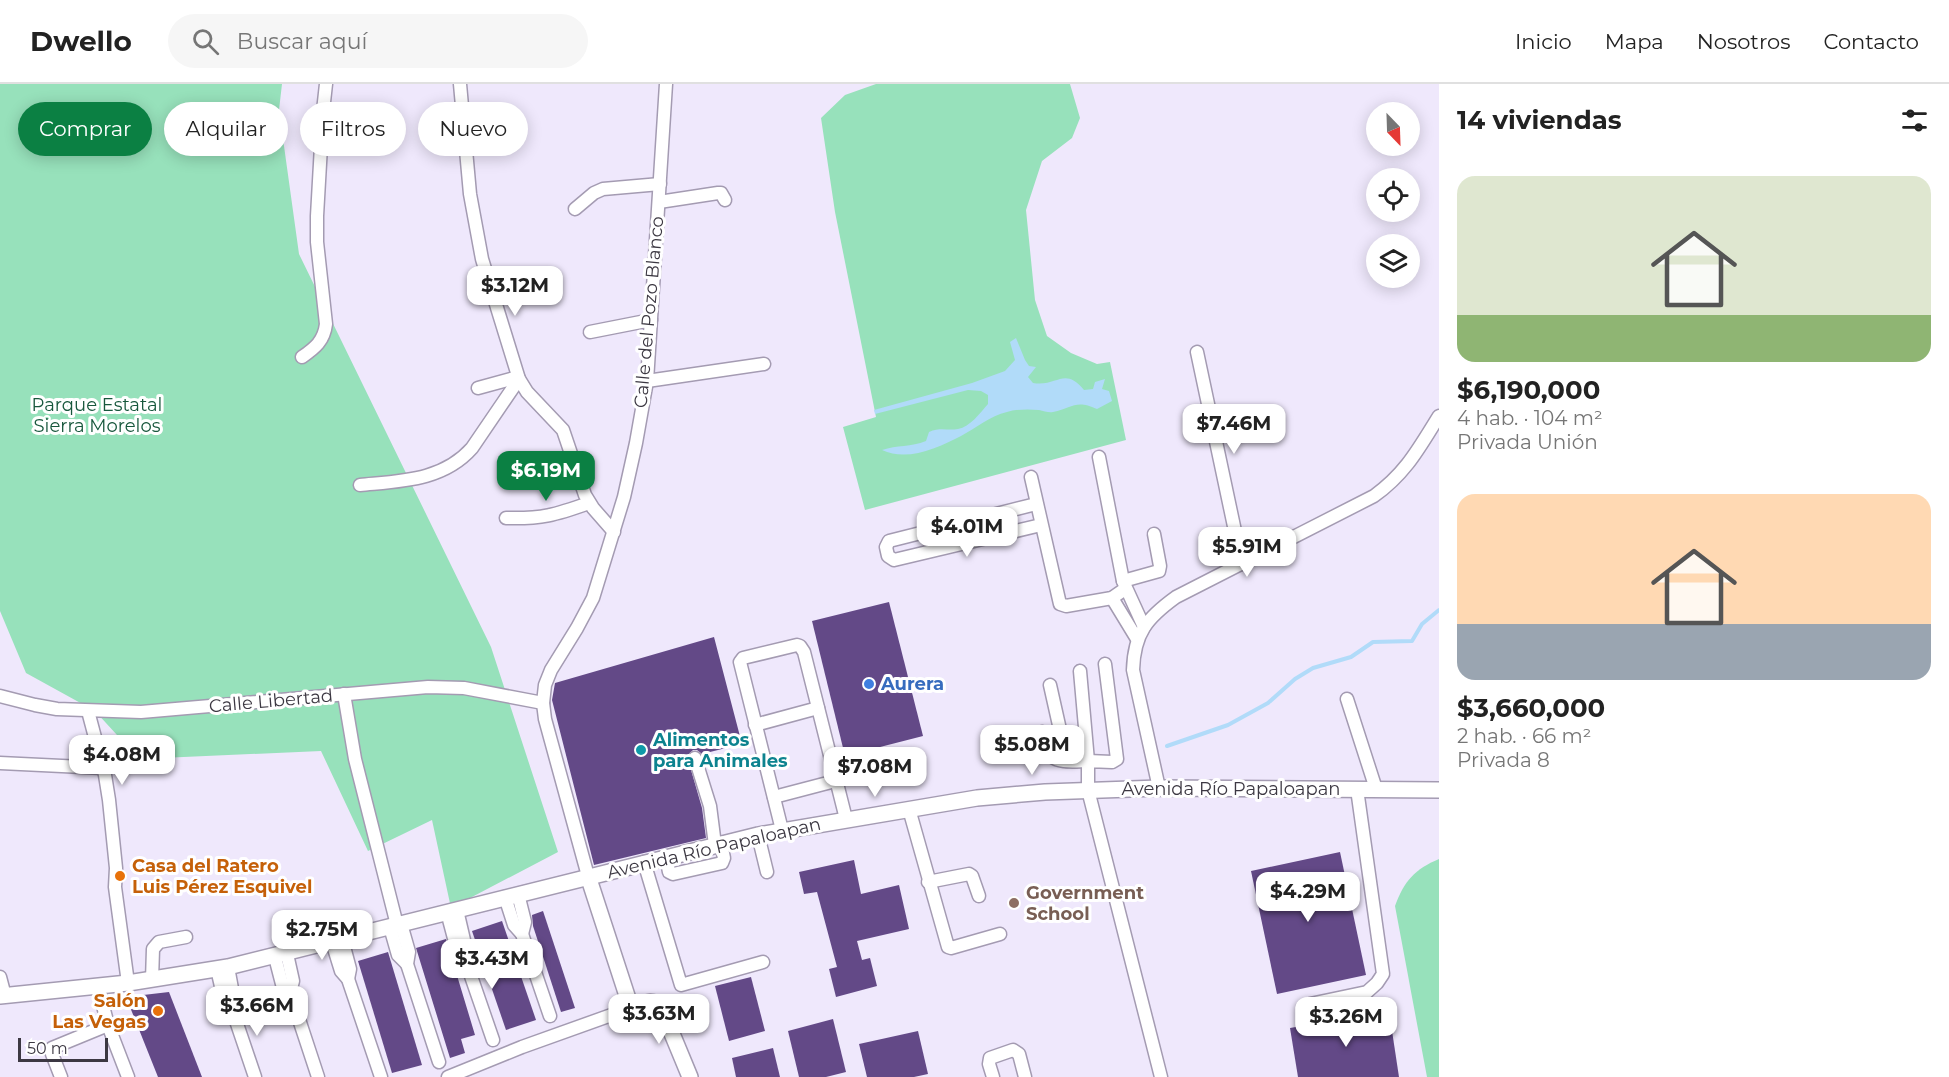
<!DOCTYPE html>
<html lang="es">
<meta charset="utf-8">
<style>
:root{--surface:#fff;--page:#f6f6f6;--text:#222;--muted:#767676;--line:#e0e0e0;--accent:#0b8043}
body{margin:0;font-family:Montserrat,sans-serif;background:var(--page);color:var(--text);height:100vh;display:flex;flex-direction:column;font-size:22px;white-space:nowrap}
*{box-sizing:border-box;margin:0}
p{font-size:20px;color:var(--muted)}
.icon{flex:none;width:33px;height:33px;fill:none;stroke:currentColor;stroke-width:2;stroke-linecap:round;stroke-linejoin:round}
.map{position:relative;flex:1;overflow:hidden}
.drawer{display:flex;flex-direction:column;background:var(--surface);width:510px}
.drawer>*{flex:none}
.guide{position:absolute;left:18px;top:18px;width:570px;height:54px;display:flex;gap:12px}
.needle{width:39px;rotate:157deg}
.controls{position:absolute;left:1366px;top:18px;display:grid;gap:12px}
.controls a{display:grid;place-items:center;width:54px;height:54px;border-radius:50%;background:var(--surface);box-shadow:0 3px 15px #0003;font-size:30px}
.scale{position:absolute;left:18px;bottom:15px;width:90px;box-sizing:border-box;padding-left:6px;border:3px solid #3c3842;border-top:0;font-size:16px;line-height:21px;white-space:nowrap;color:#3c3842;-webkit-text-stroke:4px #fff;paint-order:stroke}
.price{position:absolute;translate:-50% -51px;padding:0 14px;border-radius:12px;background:#fff;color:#222;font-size:20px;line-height:39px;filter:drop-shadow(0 2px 3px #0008)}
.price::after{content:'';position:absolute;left:50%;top:36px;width:18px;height:14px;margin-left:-9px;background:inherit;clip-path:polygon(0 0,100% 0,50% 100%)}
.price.on{background:var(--accent);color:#fff}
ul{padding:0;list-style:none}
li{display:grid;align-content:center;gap:12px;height:318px;padding:0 18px}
li span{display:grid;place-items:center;height:186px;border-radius:18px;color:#555}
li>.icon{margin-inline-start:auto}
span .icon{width:108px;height:108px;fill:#fffc;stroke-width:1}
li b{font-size:26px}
h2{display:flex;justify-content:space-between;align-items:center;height:72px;padding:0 18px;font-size:26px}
.pill{padding:0 21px;border-radius:27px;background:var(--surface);box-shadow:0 3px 15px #0003;font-size:21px;line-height:54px}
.pill.on{background:var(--accent);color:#fff}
header{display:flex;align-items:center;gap:36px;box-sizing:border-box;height:84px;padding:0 30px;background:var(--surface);border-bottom:2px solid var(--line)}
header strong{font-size:28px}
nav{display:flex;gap:33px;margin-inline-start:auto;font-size:21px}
.search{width:420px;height:54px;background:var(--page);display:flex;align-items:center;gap:15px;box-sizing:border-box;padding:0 21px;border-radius:33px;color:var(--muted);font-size:22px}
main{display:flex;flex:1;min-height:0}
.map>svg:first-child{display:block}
.green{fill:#97e1bb}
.water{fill:#b1dbf9}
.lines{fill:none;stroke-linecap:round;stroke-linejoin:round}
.stream{stroke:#b1dbf9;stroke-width:4}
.building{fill:#634987}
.minor-casing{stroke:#a49bb2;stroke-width:15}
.major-casing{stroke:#a49bb2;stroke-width:18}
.minor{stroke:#fff;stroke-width:12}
.major{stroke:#fff;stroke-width:15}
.shop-dot{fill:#3f7fe0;stroke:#fff;stroke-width:2}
.culture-dot{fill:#0f9aa8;stroke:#fff;stroke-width:2}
.food-dot{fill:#e8710a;stroke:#fff;stroke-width:2}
.education-dot{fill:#8d6e63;stroke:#fff;stroke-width:2}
.labels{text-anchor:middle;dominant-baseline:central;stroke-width:6;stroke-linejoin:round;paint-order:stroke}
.street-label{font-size:18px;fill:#3c3842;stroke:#fff}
.park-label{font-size:18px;fill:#17573c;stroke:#fff}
.shop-label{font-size:18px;font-weight:bold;fill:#366cbe;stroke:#fff;text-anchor:start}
.culture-label{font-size:18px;font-weight:bold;fill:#0d838f;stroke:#fff;text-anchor:start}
.food-label{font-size:18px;font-weight:bold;fill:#c56008;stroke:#fff;text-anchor:start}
.education-label{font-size:18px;font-weight:bold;fill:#785e54;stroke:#fff;text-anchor:start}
</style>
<header>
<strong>Dwello</strong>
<div class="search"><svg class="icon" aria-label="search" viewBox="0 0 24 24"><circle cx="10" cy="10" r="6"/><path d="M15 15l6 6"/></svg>Buscar aquí</div>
<nav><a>Inicio</a><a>Mapa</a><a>Nosotros</a><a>Contacto</a></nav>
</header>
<main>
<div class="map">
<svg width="1439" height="993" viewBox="0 0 1439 993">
<rect width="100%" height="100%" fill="#efe8fc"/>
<g class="green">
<path d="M0,0H282L279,26L299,170L491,563L558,768L451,824L432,736L368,767L321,667L139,675L95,627L26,589L0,527Z"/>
<path d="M876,0H1070L1080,34L1072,54L1042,77L1026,126L1035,216L1047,252L1071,269L1097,280L1110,278L1126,356L865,426L843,343L876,333L835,128L821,34L845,11Z"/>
<path d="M1439,775V993H1427L1395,822C1404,797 1415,785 1439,775Z"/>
</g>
<path class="water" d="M1016,254L1025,276L1029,282L1036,283L1028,293L1033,299C1058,303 1064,282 1084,306L1093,305L1095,298L1105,295L1102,305L1109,307L1112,317L1097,325C1076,315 1072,324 1053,328C1049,329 1044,327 1039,326C1029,325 1017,325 1007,328C990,332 976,344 961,352C938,364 907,378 882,366C897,361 911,363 926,357L929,348C941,343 947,347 958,345C970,343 980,329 988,320V311L981,307L968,306L875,330L874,326L972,299L1005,287L1015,276L1010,258Z"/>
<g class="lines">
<path class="stream" d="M1167,662L1228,641L1268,619L1295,595L1313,584L1351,573L1373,558L1412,557L1422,540L1439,526"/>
</g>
<g class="building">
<path d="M889,518L923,652L845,672L812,537Z"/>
<path d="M714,553L742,660L702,670L697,666H693L687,672L702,724L706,754L594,781L552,616L555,599Z"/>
<path d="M1340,768L1366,891L1277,910L1251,787Z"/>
<path d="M854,776L861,810L899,801L909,845L857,857L862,876L870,874L877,902L836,913L829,885L837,883L817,808L804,810L799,788Z"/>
<path d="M543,827L575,924L561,928L533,842L532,831Z"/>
<path d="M502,837L536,936L506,946L472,847Z"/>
<path d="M446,855L475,951L461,955L465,969L450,974L416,864Z"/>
<path d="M388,868L422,981L392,989L358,877Z"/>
<path d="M751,893L765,947L729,957L715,902Z"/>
<path d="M169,908L202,993H158L126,913Z"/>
<path d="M1389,927L1399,993H1298L1290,944Z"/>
<path d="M833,935L846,988L826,993H799L788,947Z"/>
<path d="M918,947L928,990L914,993H867L859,960Z"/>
<path d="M773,964L780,993H736L732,974Z"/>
</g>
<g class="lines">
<defs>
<g id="minor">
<path d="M460,0L470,110L482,175L519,295L527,308L563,346L585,411L593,424L614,448"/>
<path d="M659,118L718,109H721L725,116"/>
<path d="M575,125L594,109L603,105L660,100"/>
<path d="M590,248L651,236"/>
<path d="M1197,268L1242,480"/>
<path d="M302,273C315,264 324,257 326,240L317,158V132L323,27L326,0"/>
<path d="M647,297L764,280"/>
<path d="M478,304L518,293"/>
<path d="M1099,373L1123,497L1144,543"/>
<path d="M1031,393L1060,520L1066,522L1112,514L1125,505"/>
<path d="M360,401C400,397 443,397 472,364L519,295"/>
<path d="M1036,420L889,457L886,463L888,472L894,476L1041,441"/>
<path d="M506,434C542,435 555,431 589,419"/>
<path d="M1123,497L1159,487L1160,482L1154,450"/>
<path d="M1112,514L1137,555"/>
<path d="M1105,580L1117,675L1112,678L1088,677V706L1161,993"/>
<path d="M1050,601L1067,677"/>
<path d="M344,610L355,675L397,841"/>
<path d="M0,612L35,621L57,625L141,628L428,603L464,604L543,619"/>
<path d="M1347,615L1376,705"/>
<path d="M88,627L105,691L109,716L116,784L115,803L128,899"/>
<path d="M755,641L818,624"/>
<path d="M1042,648C1044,654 1045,666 1050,671C1058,680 1077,677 1088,677L1080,587"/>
<path d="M695,674L710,722L715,761"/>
<path d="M0,679L103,684"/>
<path d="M1159,704L1133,586C1134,549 1147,534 1176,513L1374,412C1406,389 1419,364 1439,332"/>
<path d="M774,713L881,685"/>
<path d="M909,725L948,863L951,864L1000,850"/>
<path d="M782,746L740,578L743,574L797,561L800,562L804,568L846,735"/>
<path d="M758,751L767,788"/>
<path d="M666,773L669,788L673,790L722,779L724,774L721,760"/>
<path d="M644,778L681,901L763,878"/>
<path d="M588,792L545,635L543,619L545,601L551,586L577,544L593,514L624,413L636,359L647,297L666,0"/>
<path d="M928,798L969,790L972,792L979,812"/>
<path d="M518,810L525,838L522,850"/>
<path d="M505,813L514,841L522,850L550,932"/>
<path d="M457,826L464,856L462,866"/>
<path d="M447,828L455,858L462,866L493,956"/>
<path d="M401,840L409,868L407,880L439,978"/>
<path d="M390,843L398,871L407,880"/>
<path d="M342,855L350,885L348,895"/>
<path d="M332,858L341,887L348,895L381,993"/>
<path d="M287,870L293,897L290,908"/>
<path d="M275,873L282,900L290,908L318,993"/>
<path d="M228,883L233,910L231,922"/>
<path d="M217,885L223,911L231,922L255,993"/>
<path d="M0,893L5,912"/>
<path d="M152,896L153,865L159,858L186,853"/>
<path d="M98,903L108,941L128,993"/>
<path d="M1310,920L1367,908L1377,899L1383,890L1357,705"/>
<path d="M61,993L52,970V964L108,941"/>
<path d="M448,993L522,963L631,924"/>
<path d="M993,993L989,980L990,974L1013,966L1019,970L1025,993"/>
</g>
<g id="major">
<path d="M588,792L631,924C642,920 652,914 661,923L690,993"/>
<path d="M0,912L128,899L228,883L758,751L977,714L1045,708L1159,704L1439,706"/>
</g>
</defs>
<use href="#minor" class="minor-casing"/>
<use href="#major" class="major-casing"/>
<use href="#minor" class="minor"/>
<use href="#major" class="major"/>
</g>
<circle class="shop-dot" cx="869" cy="600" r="6"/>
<circle class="culture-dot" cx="641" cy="666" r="6"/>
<g class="food-dot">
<circle cx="120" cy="792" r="6"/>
<circle cx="158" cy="927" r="6"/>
</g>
<circle class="education-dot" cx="1014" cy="819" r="6"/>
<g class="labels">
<g class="street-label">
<text transform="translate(649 228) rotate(-85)">Calle del Pozo Blanco</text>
<text transform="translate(271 617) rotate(-5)">Calle Libertad</text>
<text x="1231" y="705">Avenida Río Papaloapan</text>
<text transform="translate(714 764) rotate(-13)">Avenida Río Papaloapan</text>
</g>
<g class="park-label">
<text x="97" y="321">Parque Estatal<tspan x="97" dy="21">Sierra Morelos</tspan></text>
</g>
<g class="shop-label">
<text x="881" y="600">Aurera</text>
</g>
<g class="culture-label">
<text x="653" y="656">Alimentos<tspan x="653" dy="21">para Animales</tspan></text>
</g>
<g class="food-label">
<text x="132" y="782">Casa del Ratero<tspan x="132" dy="21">Luis Pérez Esquivel</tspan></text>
<text x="146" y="917" text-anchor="end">Salón<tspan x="146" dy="21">Las Vegas</tspan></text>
</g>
<g class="education-label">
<text x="1026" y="809">Government<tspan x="1026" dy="21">School</tspan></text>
</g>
</g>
</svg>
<div class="controls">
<a><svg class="needle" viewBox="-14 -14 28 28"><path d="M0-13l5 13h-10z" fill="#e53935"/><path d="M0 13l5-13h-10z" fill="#767676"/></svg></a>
<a><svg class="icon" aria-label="locate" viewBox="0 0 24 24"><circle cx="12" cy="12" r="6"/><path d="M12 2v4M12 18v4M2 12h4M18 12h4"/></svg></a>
<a><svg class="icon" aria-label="layers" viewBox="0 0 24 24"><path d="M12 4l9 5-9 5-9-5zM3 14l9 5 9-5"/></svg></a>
</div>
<div class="scale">50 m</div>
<b class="price" style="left:515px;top:233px">$3.12M</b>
<b class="price" style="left:1234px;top:371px">$7.46M</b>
<b class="price on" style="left:546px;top:418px">$6.19M</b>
<b class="price" style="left:967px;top:474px">$4.01M</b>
<b class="price" style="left:1247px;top:494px">$5.91M</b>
<b class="price" style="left:1032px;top:692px">$5.08M</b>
<b class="price" style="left:122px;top:702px">$4.08M</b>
<b class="price" style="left:875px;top:714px">$7.08M</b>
<b class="price" style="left:1308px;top:839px">$4.29M</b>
<b class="price" style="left:322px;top:877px">$2.75M</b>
<b class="price" style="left:492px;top:906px">$3.43M</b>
<b class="price" style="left:257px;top:953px">$3.66M</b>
<b class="price" style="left:659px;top:961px">$3.63M</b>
<b class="price" style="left:1346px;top:964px">$3.26M</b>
<div class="guide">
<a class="pill on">Comprar</a>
<a class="pill">Alquilar</a>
<a class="pill">Filtros</a>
<a class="pill">Nuevo</a>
</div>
</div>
<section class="drawer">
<h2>14 viviendas<svg class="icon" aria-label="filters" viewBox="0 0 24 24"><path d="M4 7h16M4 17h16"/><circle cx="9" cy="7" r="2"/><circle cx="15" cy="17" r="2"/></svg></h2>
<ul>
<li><span style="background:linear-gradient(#dfe7d0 75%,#8fb573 0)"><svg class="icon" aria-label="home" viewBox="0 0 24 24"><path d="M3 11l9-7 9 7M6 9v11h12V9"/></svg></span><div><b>$6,190,000</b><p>4 hab. · 104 m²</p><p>Privada Unión</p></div></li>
<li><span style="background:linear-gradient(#ffd9b3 70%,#9aa5b1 0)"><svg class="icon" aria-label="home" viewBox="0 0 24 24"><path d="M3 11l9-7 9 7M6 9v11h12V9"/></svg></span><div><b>$3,660,000</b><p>2 hab. · 66 m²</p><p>Privada 8</p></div></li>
</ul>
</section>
</main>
